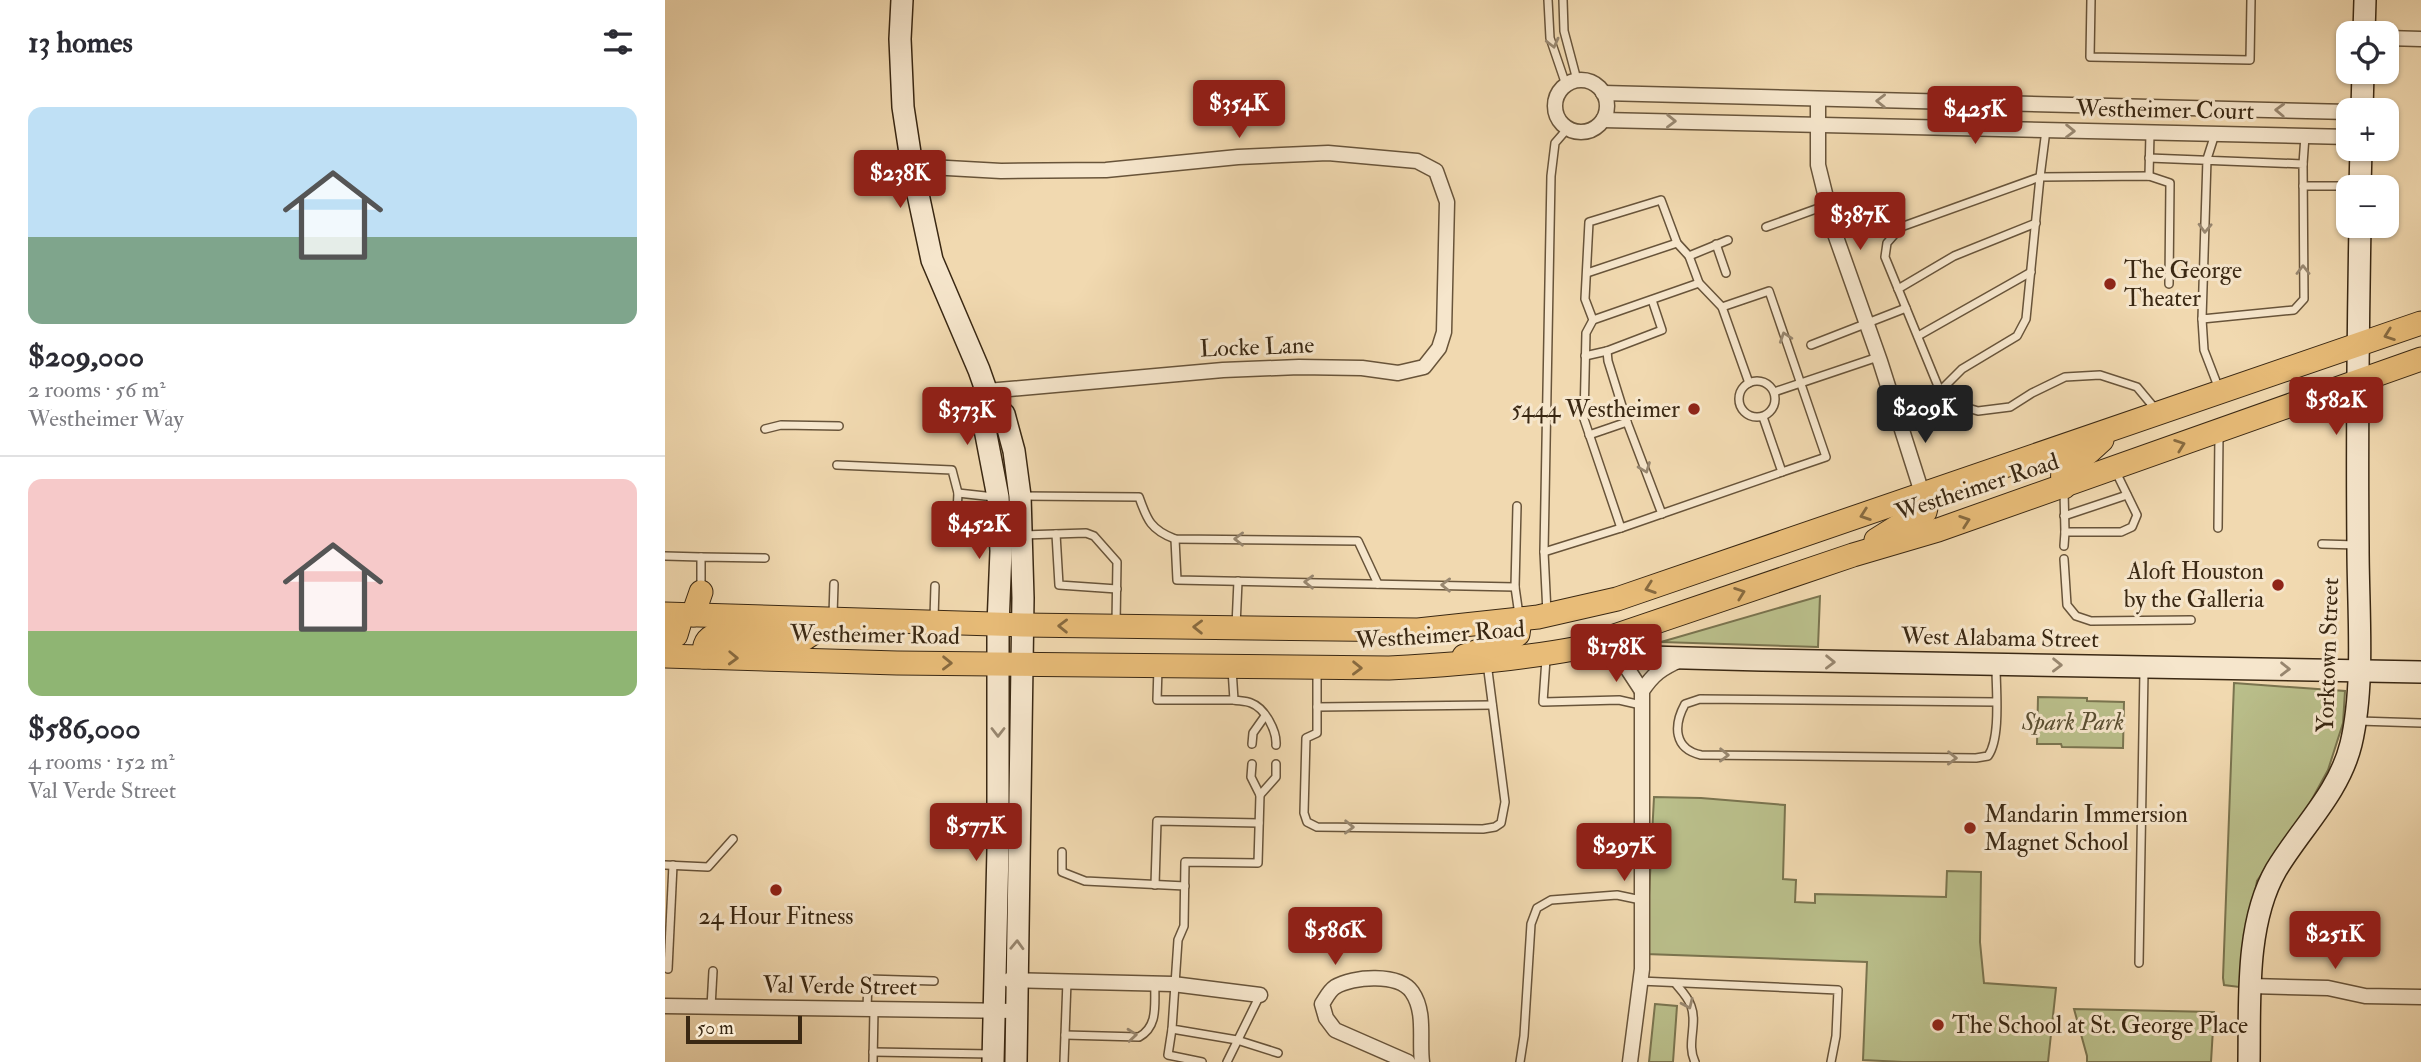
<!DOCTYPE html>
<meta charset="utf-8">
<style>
:root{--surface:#fff;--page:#f2f2f3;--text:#2b2b33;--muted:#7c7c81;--line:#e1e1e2;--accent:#8f2418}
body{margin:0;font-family:"IM FELL Double Pica",serif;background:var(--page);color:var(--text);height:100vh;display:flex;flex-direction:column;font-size:26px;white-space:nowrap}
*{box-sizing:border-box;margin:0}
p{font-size:23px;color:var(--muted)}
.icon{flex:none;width:38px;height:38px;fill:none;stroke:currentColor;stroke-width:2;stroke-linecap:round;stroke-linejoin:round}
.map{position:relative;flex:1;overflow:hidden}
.sheet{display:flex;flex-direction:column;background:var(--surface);width:665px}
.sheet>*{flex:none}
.fabs{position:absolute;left:1671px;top:21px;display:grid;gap:14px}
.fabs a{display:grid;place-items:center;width:63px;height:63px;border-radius:14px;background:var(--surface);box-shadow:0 2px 5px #0004;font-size:35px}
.scale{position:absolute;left:21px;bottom:18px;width:116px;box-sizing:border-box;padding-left:7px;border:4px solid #3a2813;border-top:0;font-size:19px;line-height:24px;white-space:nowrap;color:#3a2813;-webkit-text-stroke:5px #f6e6cc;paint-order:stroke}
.price{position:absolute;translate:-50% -60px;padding:0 16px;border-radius:7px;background:var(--accent);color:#fff;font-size:23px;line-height:46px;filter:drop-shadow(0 2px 4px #0008)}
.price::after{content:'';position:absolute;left:50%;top:42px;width:21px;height:16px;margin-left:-10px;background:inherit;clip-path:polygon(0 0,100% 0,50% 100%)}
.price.current{background:#222;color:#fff}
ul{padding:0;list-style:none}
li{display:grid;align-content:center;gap:14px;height:371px;padding:0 28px}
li+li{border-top:2px solid var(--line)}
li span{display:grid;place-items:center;height:217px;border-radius:14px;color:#555}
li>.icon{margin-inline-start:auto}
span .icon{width:126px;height:126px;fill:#fffc;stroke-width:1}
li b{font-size:30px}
h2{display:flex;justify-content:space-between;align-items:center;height:84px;padding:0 28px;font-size:30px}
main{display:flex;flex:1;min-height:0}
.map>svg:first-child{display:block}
.green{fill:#babf8b;stroke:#7a744f;stroke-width:2}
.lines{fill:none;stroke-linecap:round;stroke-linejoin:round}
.lane-casing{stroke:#68543a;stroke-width:10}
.street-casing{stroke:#68543a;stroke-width:17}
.secondary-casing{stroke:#3a2813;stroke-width:24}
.primary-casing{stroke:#3a2813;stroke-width:25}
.lane{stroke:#f6e6cc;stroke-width:7}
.street{stroke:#f6e6cc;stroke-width:14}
.secondary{stroke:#f6e6cc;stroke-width:21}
.primary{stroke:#e8bc78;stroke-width:23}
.oneway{stroke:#988770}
.oneway2{stroke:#886b40}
.poi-dot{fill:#8f2418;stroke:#f6e6cc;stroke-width:2.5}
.labels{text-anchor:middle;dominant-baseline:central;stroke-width:6;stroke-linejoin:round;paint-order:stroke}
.street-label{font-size:24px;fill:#3a2813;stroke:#f6e6cc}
.poi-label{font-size:24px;fill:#3a2813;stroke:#f6e6cc;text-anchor:start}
.park-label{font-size:24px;font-style:italic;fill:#5a4e31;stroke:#f6e6cc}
</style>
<main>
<section class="sheet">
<h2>13 homes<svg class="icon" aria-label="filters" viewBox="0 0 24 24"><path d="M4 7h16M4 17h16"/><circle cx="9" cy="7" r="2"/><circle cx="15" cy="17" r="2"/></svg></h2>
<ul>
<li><span style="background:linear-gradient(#bfe0f5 60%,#7fa58c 0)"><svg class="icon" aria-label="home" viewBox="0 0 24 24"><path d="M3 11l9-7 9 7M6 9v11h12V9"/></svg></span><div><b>$209,000</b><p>2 rooms · 56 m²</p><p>Westheimer Way</p></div></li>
<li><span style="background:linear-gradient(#f6c9c9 70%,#8fb573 0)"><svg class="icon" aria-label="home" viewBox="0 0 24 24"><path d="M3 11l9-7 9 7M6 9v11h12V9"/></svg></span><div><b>$586,000</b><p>4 rooms · 152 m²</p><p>Val Verde Street</p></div></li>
</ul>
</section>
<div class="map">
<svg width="1756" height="1062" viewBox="0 0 1756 1062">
<rect width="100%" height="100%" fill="#f1d9b0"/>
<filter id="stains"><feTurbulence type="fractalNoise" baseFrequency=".00286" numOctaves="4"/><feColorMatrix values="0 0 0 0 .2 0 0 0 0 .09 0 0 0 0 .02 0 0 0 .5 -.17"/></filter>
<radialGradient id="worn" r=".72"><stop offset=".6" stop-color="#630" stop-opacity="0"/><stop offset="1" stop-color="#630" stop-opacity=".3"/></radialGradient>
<g class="green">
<path d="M1155,596L1153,647L996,642Z"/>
<path d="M1569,683L1680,691L1678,723L1663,770L1640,812L1592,881L1574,987L1559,985L1558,978Z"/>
<path d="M1373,697L1422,698V701L1459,702L1458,748L1397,747L1396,744H1372Z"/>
<path d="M989,797L1036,798L1120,805L1118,879L1131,880L1130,902L1150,903V894L1281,897L1282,871L1316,872L1315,942L1319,983L1391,988L1383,1062H1238L1198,1060L1202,962L981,954Z"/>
<path d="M990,1004L1012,1006L1008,1062H984Z"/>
<path d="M1409,1009L1549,1012L1546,1062H1422V1056Z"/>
</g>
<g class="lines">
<defs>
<g id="lane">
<path d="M883,0L885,38L901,85"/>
<path d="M898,0L899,31L912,80"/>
<path d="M1426,0L1425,57L1585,60L1586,0"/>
<path d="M1381,130L1375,177L1236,227L1222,243L1220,257L1275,391L1290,404L1313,411L1345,407L1367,393L1400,377L1435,375L1472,387L1492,411"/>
<path d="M1484,158L1638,164L1639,299L1629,310L1537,319L1542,159L1550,134"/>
<path d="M1638,164L1640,136"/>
<path d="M1484,176L1485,133"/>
<path d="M1638,186H1693"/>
<path d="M1101,227L1162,205"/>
<path d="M1051,244L1061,273"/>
<path d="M1024,256L1063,240"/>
<path d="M922,273L1012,243"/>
<path d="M1233,289L1289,256L1371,223"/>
<path d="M1057,307L1104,291L1161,457L1117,472"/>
<path d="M1537,319L1539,350L1554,389"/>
<path d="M928,320L1034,283"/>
<path d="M1253,336L1366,272"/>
<path d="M1146,345L1241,308"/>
<path d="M942,351L943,361L962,422L997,514"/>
<path d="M920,356L942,351L997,330L987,300"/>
<circle cx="1092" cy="399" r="18"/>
<path d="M1084,383L1057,307L1034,283L1024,256L1012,243L996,200L924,222L920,299L928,320L921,333L919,419L956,528L1117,472L1098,417"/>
<path d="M1275,391L1297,369L1352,336L1361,319L1375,177L1484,176L1505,183L1504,284"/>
<path d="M1109,392L1213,357"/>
<path d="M100,429L116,425L174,426"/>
<path d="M924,435L962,422"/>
<path d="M172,465L287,470L293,493L291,533"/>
<path d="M1399,491L1400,532H1456L1467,527L1472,515L1451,472"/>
<path d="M293,493L329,497"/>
<path d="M357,496L474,497C482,520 486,530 510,539L693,541L713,584"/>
<path d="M852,506L850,587L854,615"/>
<path d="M1399,516L1462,495"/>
<path d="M1553,528L1554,435"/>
<path d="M391,534L394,585L452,589"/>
<path d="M358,535L421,533L429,536L452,562L451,623"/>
<path d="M510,539L512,580L850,587"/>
<path d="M1657,544L1692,545"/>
<path d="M1399,546L1400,532"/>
<path d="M879,552L956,528"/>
<path d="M0,556L36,557"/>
<path d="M1399,559L1402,605L1411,616L1426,621L1526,620"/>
<path d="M36,587V557L100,558"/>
<path d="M882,613L879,552L886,176L890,143L903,128"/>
<path d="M168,615L169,584"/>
<path d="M269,618L270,586"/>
<path d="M571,626L573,581"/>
<path d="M881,659L878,702L954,700L976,705"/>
<path d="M493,668L492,700H569"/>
<path d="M567,669L569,700C574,701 581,701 586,703C600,708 612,731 611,745"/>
<path d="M652,671V733L641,738L639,813L642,822L652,827L818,829L830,827L836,823L840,802L822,663"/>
<path d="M1331,702L1035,699L1020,704C1008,726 1009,749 1036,755L1311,758L1323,756C1336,738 1331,690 1331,667"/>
<path d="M652,707L827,705"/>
<path d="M1694,721L1756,723"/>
<path d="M587,744L588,733L600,716"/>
<path d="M587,764L586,777L595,795L593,863L520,862L519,926L513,940L507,1029L572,1040L613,1053"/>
<path d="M595,795L611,777V764"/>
<path d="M397,852V872L420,881L520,886"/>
<path d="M0,865L43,867L68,839"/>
<path d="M490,885L492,821L594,823"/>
<path d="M1474,963L1479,671"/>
<path d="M3,969L8,865"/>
<path d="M975,981L1173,990L1171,1036L1166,1062"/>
<path d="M1010,983C1016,990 1023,997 1026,1006C1033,1024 1021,1044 1030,1062"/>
<path d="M46,1007L48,971"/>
<path d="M202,1009L203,979L269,981"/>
<path d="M507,1029L503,1055L537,1062"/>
<path d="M400,1035L474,1037C494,1026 489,1004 490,983"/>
<path d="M208,1052L326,1054"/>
<path d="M208,1062L209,1009"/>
<path d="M399,1062L402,981"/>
<path d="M562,1062L595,995"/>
<path d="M855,1062L859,1036L866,924L872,908L886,900L952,895L976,900"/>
</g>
<g id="street">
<path d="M1722,38L1756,39"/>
<circle cx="916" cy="106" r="26"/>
<path d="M938,93L1684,112"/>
<path d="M1153,99V165L1170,234L1215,361L1258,496"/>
<path d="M938,120L1684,137"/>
<path d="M247,166L336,171L441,170L573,157L663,153L752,161L771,171L782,202L779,332L774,348L759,367L733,373L697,368L634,367L558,370L322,391"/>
<path d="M946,656L960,665L977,691"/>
<path d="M344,980L508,984L595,995"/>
<path d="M1586,986L1663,988L1700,996L1756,997"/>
<path d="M0,1006L351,1011"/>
<path d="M743,1062L670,1030L661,1018L657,1004C661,998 664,991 670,987C688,976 734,973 747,992C761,1012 754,1040 757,1062"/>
<path d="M965,1062L977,969V691C988,674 997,668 1015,660"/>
</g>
<g id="secondary">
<path d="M237,0L235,39L238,107L247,166L267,260L314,370L326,404L339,414L349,451L355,496L358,598L351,1062"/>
<path d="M1699,33L1700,0"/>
<path d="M1697,110L1698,72"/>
<path d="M1695,187L1696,149"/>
<path d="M326,404L318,419L333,497L336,551L333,625V849L328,1062"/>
<path d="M914,648L946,656L1097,660L1756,672"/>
<path d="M1584,1062C1585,1002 1580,924 1611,870C1636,828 1674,793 1686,744C1700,685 1693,609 1693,548C1692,441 1693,333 1695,226"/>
</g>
<g id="primary">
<path d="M1399,487C1395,467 1398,469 1413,460C1422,455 1429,447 1437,440"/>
<path d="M1211,540L1243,520L1260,512L1261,508L1258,496"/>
<path d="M0,614L358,625L753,630L873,617L952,599L1756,323"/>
<path d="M28,615L36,592"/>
<path d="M0,636L11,635L17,615"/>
<path d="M0,656L232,663L724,668C788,665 851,660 914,648L1188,555L1273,530L1756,359"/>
<path d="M799,656L845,640L853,634L855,619"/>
<path d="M39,657C39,648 39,641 48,636L139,639L168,620"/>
</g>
</defs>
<use href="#lane" class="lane-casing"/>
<use href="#street" class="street-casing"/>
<use href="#secondary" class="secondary-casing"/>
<use href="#primary" class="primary-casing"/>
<use href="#lane" class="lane"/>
<use href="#street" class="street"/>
<use href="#secondary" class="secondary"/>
<use href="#primary" class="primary"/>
</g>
<defs><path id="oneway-chevron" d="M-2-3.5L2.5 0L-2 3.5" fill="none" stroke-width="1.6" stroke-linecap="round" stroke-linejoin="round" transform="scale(1.75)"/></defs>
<g class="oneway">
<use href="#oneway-chevron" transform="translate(888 43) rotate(76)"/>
<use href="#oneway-chevron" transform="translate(1216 101) rotate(-179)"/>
<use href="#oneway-chevron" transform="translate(1615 110) rotate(-178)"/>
<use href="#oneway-chevron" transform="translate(1006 121) rotate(1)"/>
<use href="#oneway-chevron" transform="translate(1405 131) rotate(1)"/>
<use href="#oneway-chevron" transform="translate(1540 228) rotate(92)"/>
<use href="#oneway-chevron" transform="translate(1638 270) rotate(-90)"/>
<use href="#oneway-chevron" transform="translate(1120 337) rotate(-109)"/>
<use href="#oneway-chevron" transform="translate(980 468) rotate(69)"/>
<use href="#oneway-chevron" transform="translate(574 539) rotate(-179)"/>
<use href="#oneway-chevron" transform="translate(644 582) rotate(-179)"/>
<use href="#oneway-chevron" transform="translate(781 585) rotate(-179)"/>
<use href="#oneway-chevron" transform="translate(1165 662) rotate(1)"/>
<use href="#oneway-chevron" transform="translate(1392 665) rotate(1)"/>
<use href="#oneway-chevron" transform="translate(1620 669) rotate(1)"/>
<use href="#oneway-chevron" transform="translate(333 732) rotate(90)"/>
<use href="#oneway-chevron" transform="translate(1059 755) rotate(1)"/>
<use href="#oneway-chevron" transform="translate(1287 758) rotate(1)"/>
<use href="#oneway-chevron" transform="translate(684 827) rotate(1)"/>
<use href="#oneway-chevron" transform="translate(352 945) rotate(-88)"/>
<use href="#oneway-chevron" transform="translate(1023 1004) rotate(66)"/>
<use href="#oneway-chevron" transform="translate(467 1035) rotate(-5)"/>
</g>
<g class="oneway2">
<use href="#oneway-chevron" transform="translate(1724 335) rotate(160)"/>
<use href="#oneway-chevron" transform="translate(1515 445) rotate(-20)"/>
<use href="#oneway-chevron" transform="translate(1200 515) rotate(161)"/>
<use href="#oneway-chevron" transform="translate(1300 521) rotate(-19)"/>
<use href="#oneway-chevron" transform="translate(985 588) rotate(161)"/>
<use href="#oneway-chevron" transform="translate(1075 593) rotate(-20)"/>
<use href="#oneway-chevron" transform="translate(398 626) rotate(-179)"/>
<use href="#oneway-chevron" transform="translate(533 627) rotate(-179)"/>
<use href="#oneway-chevron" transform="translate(68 658) rotate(2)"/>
<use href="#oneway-chevron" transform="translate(282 663) rotate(1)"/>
<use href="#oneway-chevron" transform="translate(692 668) rotate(1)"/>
</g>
<g class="poi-dot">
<circle cx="1445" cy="284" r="7"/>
<circle cx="1029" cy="409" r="7"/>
<circle cx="1613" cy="585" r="7"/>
<circle cx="1305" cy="828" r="7"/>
<circle cx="111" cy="890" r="7"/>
<circle cx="1273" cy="1025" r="7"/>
</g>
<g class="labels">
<g class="street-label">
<text transform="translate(1500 110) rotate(1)">Westheimer Court</text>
<text transform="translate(592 347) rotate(-2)">Locke Lane</text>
<text transform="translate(1312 487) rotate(-18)">Westheimer Road</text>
<text transform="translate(210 635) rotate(1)">Westheimer Road</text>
<text transform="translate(775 635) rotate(-4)">Westheimer Road</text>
<text transform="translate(1335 638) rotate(1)">West Alabama Street</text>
<text transform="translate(1663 655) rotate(-88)">Yorktown Street</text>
<text transform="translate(175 986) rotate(1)">Val Verde Street</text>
</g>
<g class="poi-label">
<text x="1459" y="270">The George<tspan x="1459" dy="28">Theater</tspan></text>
<text x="1015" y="409" text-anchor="end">5444 Westheimer</text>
<text x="1599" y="571" text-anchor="end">Aloft Houston<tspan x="1599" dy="28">by the Galleria</tspan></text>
<text x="1319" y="814">Mandarin Immersion<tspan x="1319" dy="28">Magnet School</tspan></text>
<text x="111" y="916" text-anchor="middle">24 Hour Fitness</text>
<text x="1287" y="1025">The School at St. George Place</text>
</g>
<g class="park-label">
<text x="1408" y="722">Spark Park</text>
</g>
</g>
<rect width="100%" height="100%" filter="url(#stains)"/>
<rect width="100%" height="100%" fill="url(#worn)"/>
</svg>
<div class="fabs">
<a><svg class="icon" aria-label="locate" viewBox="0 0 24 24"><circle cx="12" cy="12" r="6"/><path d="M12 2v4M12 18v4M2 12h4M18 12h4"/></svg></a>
<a>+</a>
<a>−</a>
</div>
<div class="scale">50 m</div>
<b class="price" style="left:574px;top:140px">$354K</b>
<b class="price" style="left:1310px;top:146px">$425K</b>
<b class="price" style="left:235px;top:210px">$238K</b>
<b class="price" style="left:1195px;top:252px">$387K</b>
<b class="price" style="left:1671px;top:437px">$582K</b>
<b class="price current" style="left:1260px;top:445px">$209K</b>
<b class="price" style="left:302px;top:447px">$373K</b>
<b class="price" style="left:314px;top:561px">$452K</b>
<b class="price" style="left:951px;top:684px">$178K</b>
<b class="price" style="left:311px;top:863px">$577K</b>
<b class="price" style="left:959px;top:883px">$297K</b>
<b class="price" style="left:670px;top:967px">$586K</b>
<b class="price" style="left:1670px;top:971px">$251K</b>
</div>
</main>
